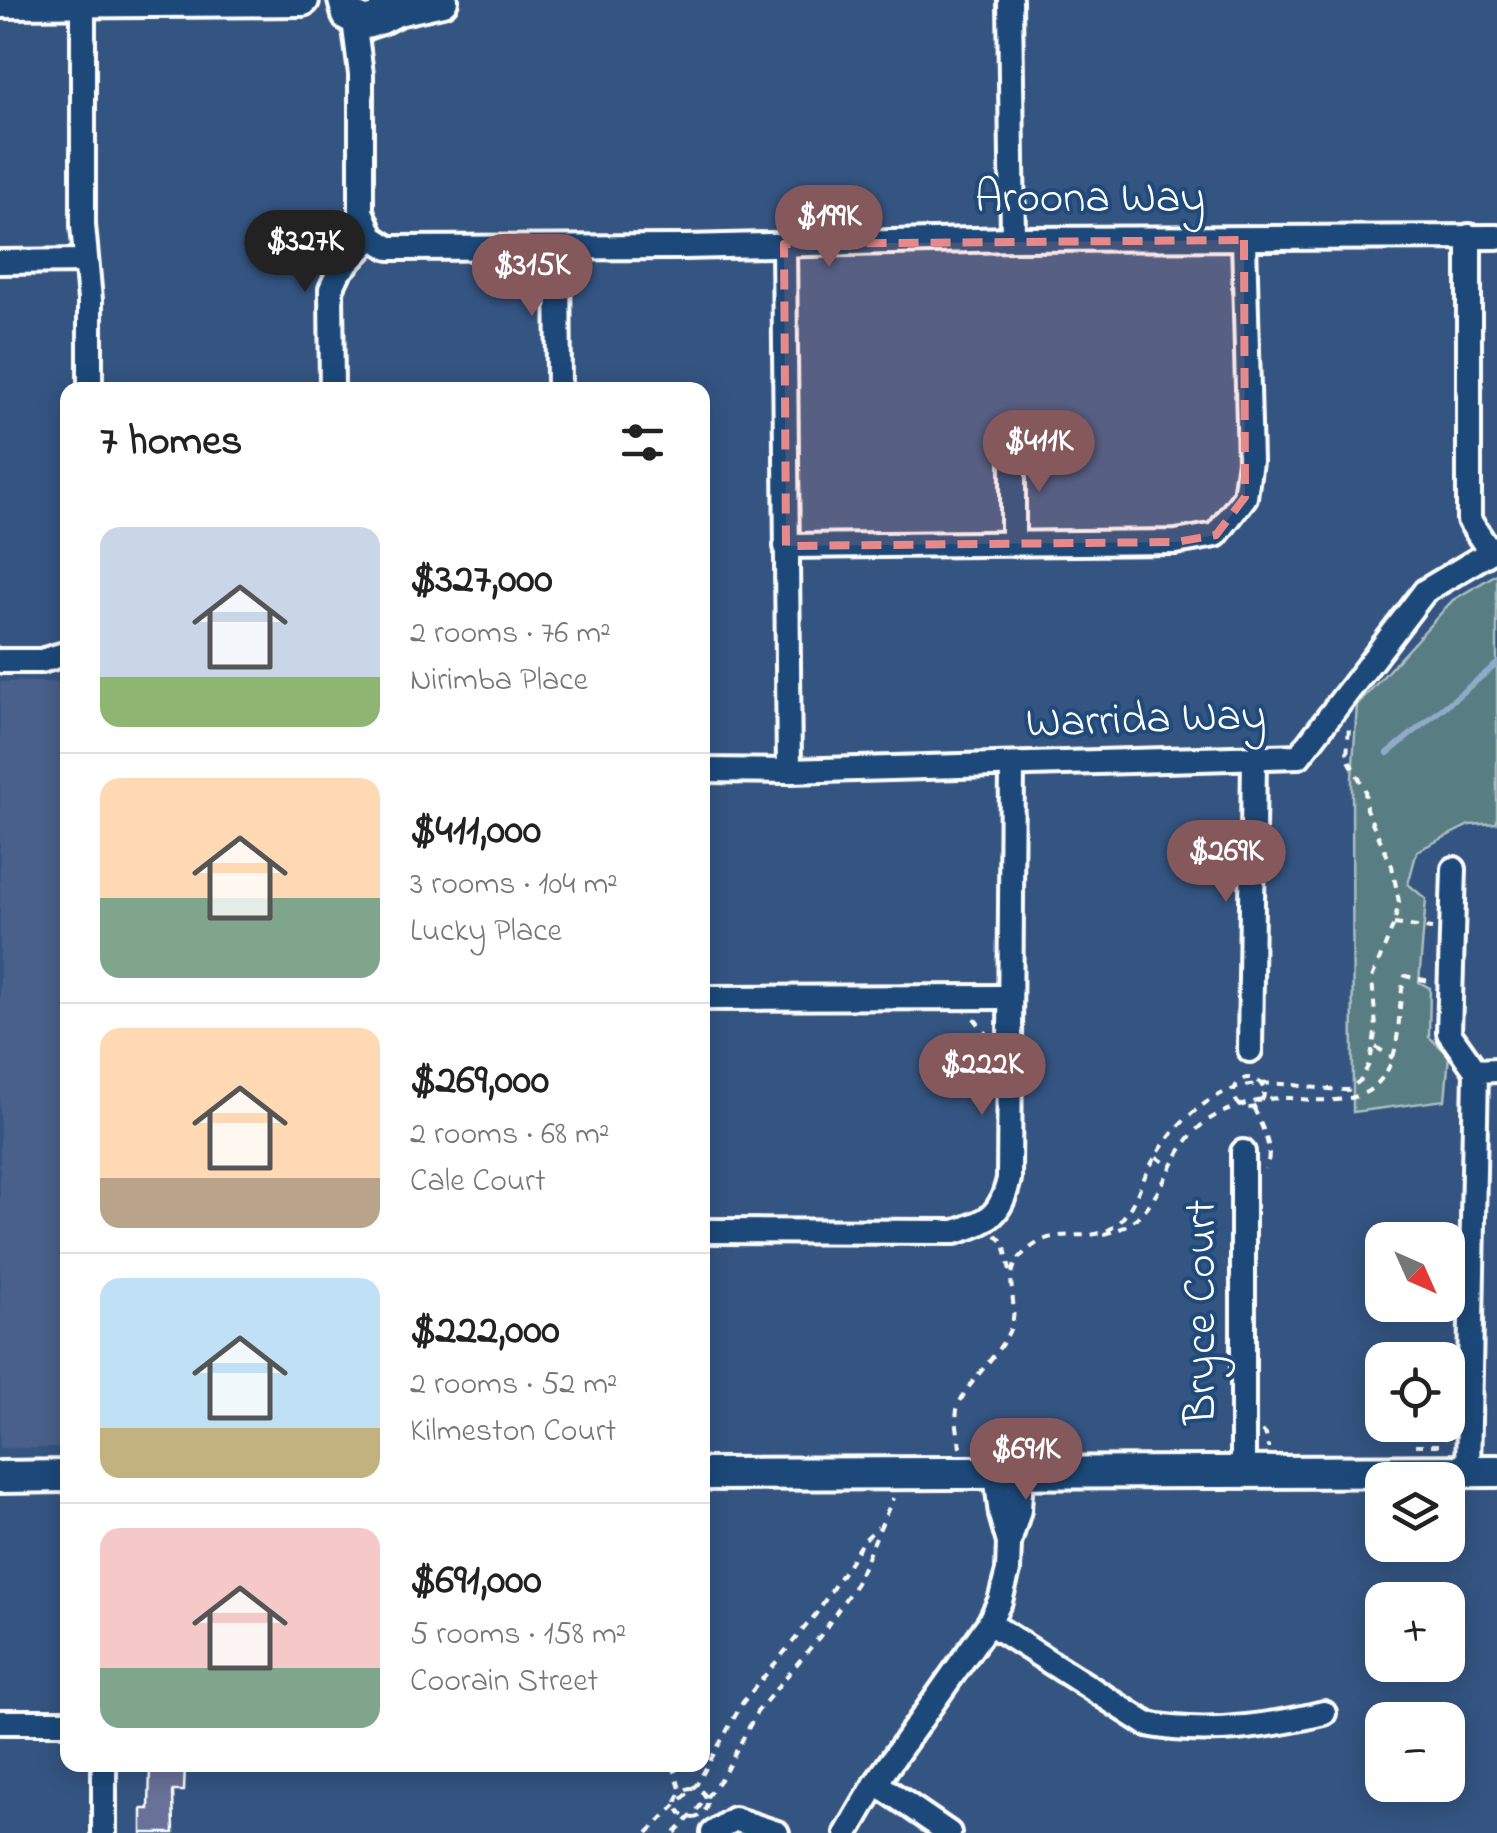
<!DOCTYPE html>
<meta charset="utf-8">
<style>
:root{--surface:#fff;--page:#f2f2f2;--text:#222;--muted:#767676;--line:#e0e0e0;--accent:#85585c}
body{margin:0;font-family:"Indie Flower",sans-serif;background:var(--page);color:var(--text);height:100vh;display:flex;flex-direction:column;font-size:38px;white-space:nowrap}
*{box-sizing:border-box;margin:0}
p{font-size:32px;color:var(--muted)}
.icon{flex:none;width:55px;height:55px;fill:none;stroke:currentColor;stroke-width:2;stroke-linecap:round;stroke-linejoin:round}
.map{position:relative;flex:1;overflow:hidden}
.side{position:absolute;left:60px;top:382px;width:650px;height:1390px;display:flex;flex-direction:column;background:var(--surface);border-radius:20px;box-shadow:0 5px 25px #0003}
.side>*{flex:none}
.needle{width:65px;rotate:135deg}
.tools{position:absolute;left:1365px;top:1222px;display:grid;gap:20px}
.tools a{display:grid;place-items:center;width:100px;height:100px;border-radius:20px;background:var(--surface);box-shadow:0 5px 25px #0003;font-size:50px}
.price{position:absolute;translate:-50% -85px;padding:0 22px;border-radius:35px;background:var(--accent);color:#fff;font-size:32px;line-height:65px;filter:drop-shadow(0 2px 5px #0008)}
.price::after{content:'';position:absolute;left:50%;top:60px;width:30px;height:22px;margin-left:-15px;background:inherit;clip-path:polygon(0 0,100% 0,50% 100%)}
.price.selected{background:#222;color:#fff}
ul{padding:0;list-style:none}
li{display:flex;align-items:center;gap:30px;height:250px;padding:0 40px}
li+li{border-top:2px solid var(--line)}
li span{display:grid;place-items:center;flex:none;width:280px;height:200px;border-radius:20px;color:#555}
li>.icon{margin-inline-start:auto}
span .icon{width:120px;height:120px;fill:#fffc;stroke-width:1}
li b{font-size:42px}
h2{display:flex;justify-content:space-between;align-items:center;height:120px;padding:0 40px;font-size:42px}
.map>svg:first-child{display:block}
.built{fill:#48608a}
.green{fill:#597d82;stroke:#acbec0;stroke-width:2.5}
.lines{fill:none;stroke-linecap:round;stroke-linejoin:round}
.stream{stroke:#90abc7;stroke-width:6}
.building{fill:#687197;stroke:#fff;stroke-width:2.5}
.street-casing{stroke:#fff;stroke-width:30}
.secondary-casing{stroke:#fff;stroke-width:38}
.path{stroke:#fff;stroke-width:4;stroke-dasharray:8 8;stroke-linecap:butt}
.street{stroke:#1f4a7a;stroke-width:22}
.secondary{stroke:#1f4a7a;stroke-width:30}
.marked{fill:#e88989;fill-opacity:0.2;stroke:#e88989;stroke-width:8;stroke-dasharray:20 12;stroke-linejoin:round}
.labels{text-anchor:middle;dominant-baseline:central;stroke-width:8;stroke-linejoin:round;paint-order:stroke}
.street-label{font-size:45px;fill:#fff;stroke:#1f4a7a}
</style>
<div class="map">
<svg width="1497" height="1833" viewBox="0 0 1497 1833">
<rect width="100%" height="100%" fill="#345582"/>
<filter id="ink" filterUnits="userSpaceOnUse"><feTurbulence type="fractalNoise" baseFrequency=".01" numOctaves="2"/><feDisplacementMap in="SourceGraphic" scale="20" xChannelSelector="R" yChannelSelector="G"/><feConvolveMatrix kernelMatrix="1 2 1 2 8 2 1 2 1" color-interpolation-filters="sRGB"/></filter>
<g filter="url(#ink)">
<rect class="built" x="0" y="682" width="67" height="766"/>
<path class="green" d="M1497,574V823L1469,825L1417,851L1408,884L1426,899L1419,982L1430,988L1429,1037L1449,1055L1445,1100L1353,1112L1352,778L1357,705L1453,600Z"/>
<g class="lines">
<path class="stream" d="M1388,753L1497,664"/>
</g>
<path class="building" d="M150,1765H185L184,1791H173L174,1833H142V1809H149Z"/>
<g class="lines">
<defs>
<g id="street">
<path d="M1010,0L1013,239"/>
<path d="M83,2V225L90,300V390"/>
<path d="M354,20L361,74V211L372,237L389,248L685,247L1013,239L1497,237"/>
<path d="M1469,236V520L1490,552"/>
<path d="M784,244L789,771"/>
<path d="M558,248L559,390"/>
<path d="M0,262L86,261"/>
<path d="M332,390L331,289L339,272L372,237"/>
<path d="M1013,446V544"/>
<path d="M786,546L1176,542L1216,535L1245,497L1250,461L1244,240"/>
<path d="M0,661H41L68,653"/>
<path d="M702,770L789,771L1299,756L1425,591L1497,548"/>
<path d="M1454,869L1449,1033L1476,1071"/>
<path d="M702,998L1008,997"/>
<path d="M1250,1050L1254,760"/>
<path d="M1243,1152V1473"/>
<path d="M702,1231L955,1232C990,1221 1000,1216 1009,1179L1012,765"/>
<path d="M1468,1471L1476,1071L1497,1070"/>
<path d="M996,1473L1001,1515L1009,1543"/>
<path d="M989,1623L1147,1724C1205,1736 1267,1727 1324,1713"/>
<path d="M0,1722H68"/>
<path d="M104,1765V1833"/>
<path d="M876,1783L949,1833"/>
<path d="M713,1833L734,1819L777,1833"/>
<path d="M847,1833L876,1783L989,1623L1000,1601L1008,1571L1009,1543L1019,1510L1021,1473"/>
</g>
<g id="secondary">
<path d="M344,0L348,15L366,23L381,18L389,0"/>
<path d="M0,2L303,0"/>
<path d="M381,18L397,10L442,0"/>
<path d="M702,1474L1497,1471"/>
<path d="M0,1477L68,1476"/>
</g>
</defs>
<use href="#street" class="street-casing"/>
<use href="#secondary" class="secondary-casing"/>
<g class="path">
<path d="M1394,924L1432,929"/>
<path d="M974,1018L989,1038"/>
<path d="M1376,1047L1393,1058"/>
<circle cx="1249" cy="1093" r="15"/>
<path d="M1254,1108C1261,1127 1276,1149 1265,1169"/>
<path d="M1157,1157L1171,1168"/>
<path d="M1104,1234C1169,1220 1163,1143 1215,1116C1238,1105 1264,1097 1289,1098C1313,1100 1350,1105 1371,1089C1407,1061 1394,1014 1405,976L1429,981"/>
<path d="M996,1235L1004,1243L1010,1271"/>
<path d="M1262,1431L1266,1435L1268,1447H1270"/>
<path d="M1415,1445H1439L1450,1432"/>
<path d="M960,1448C959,1436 955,1421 957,1410C963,1385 1000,1356 1011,1327C1022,1296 991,1269 1041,1241C1066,1228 1097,1245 1119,1222C1132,1209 1138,1192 1145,1176C1161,1143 1188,1110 1221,1094C1266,1073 1301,1090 1348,1090L1361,1080L1370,1062L1376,1028L1372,978L1394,924L1399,902L1392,866L1366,809L1365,789L1347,757L1349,726"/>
<path d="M673,1765L681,1792"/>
<circle cx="692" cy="1803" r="15"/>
<path d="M648,1833L697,1784L743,1702L816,1614L863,1541L878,1527"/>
<path d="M675,1833L697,1810L724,1774L757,1712L821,1635L856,1583L893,1498"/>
</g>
<use href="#street" class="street"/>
<use href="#secondary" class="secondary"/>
</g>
</g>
<path class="marked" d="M1244,240L1245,497L1216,535L1176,542L786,546L784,244Z"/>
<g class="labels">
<g class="street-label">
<text x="1090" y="200">Aroona Way</text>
<text transform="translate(1146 721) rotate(-2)">Warrida Way</text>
<text transform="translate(1203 1312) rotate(-90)">Bryce Court</text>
</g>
</g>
</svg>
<div class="tools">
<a><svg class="needle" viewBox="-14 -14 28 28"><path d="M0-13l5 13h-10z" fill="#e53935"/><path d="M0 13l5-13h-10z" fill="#767676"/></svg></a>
<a><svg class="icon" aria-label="locate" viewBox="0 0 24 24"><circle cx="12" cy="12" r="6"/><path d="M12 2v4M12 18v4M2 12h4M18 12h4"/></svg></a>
<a><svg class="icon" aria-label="layers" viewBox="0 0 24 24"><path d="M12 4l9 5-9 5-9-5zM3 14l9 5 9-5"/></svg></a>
<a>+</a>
<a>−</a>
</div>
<b class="price" style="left:829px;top:270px">$199K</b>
<b class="price selected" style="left:305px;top:295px">$327K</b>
<b class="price" style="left:532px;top:319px">$315K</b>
<b class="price" style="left:1039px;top:495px">$411K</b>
<b class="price" style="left:1226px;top:905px">$269K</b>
<b class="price" style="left:982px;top:1118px">$222K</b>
<b class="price" style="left:1026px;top:1503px">$691K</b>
<section class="side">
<h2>7 homes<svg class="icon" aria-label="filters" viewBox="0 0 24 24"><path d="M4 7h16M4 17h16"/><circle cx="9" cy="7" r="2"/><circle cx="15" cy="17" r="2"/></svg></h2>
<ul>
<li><span style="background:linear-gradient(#c9d6e8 75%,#8fb573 0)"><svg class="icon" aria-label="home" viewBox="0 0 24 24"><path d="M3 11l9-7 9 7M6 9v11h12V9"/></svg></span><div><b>$327,000</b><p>2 rooms · 76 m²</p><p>Nirimba Place</p></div></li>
<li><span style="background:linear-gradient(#ffd9b3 60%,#7fa58c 0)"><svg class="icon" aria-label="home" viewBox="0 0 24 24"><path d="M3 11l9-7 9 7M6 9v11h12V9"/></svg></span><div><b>$411,000</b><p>3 rooms · 104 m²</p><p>Lucky Place</p></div></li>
<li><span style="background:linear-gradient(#ffd9b3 75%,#b9a48a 0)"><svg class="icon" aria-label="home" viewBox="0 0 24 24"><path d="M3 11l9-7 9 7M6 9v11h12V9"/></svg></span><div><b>$269,000</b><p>2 rooms · 68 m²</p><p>Cale Court</p></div></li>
<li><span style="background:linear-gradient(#bfe0f5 75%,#c2b280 0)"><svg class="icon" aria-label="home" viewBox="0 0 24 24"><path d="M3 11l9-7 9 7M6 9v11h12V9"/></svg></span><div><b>$222,000</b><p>2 rooms · 52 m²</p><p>Kilmeston Court</p></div></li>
<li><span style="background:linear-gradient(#f6c9c9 70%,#7fa58c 0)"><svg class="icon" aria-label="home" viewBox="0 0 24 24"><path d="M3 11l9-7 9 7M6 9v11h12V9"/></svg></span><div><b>$691,000</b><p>5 rooms · 158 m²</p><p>Coorain Street</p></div></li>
</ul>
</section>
</div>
